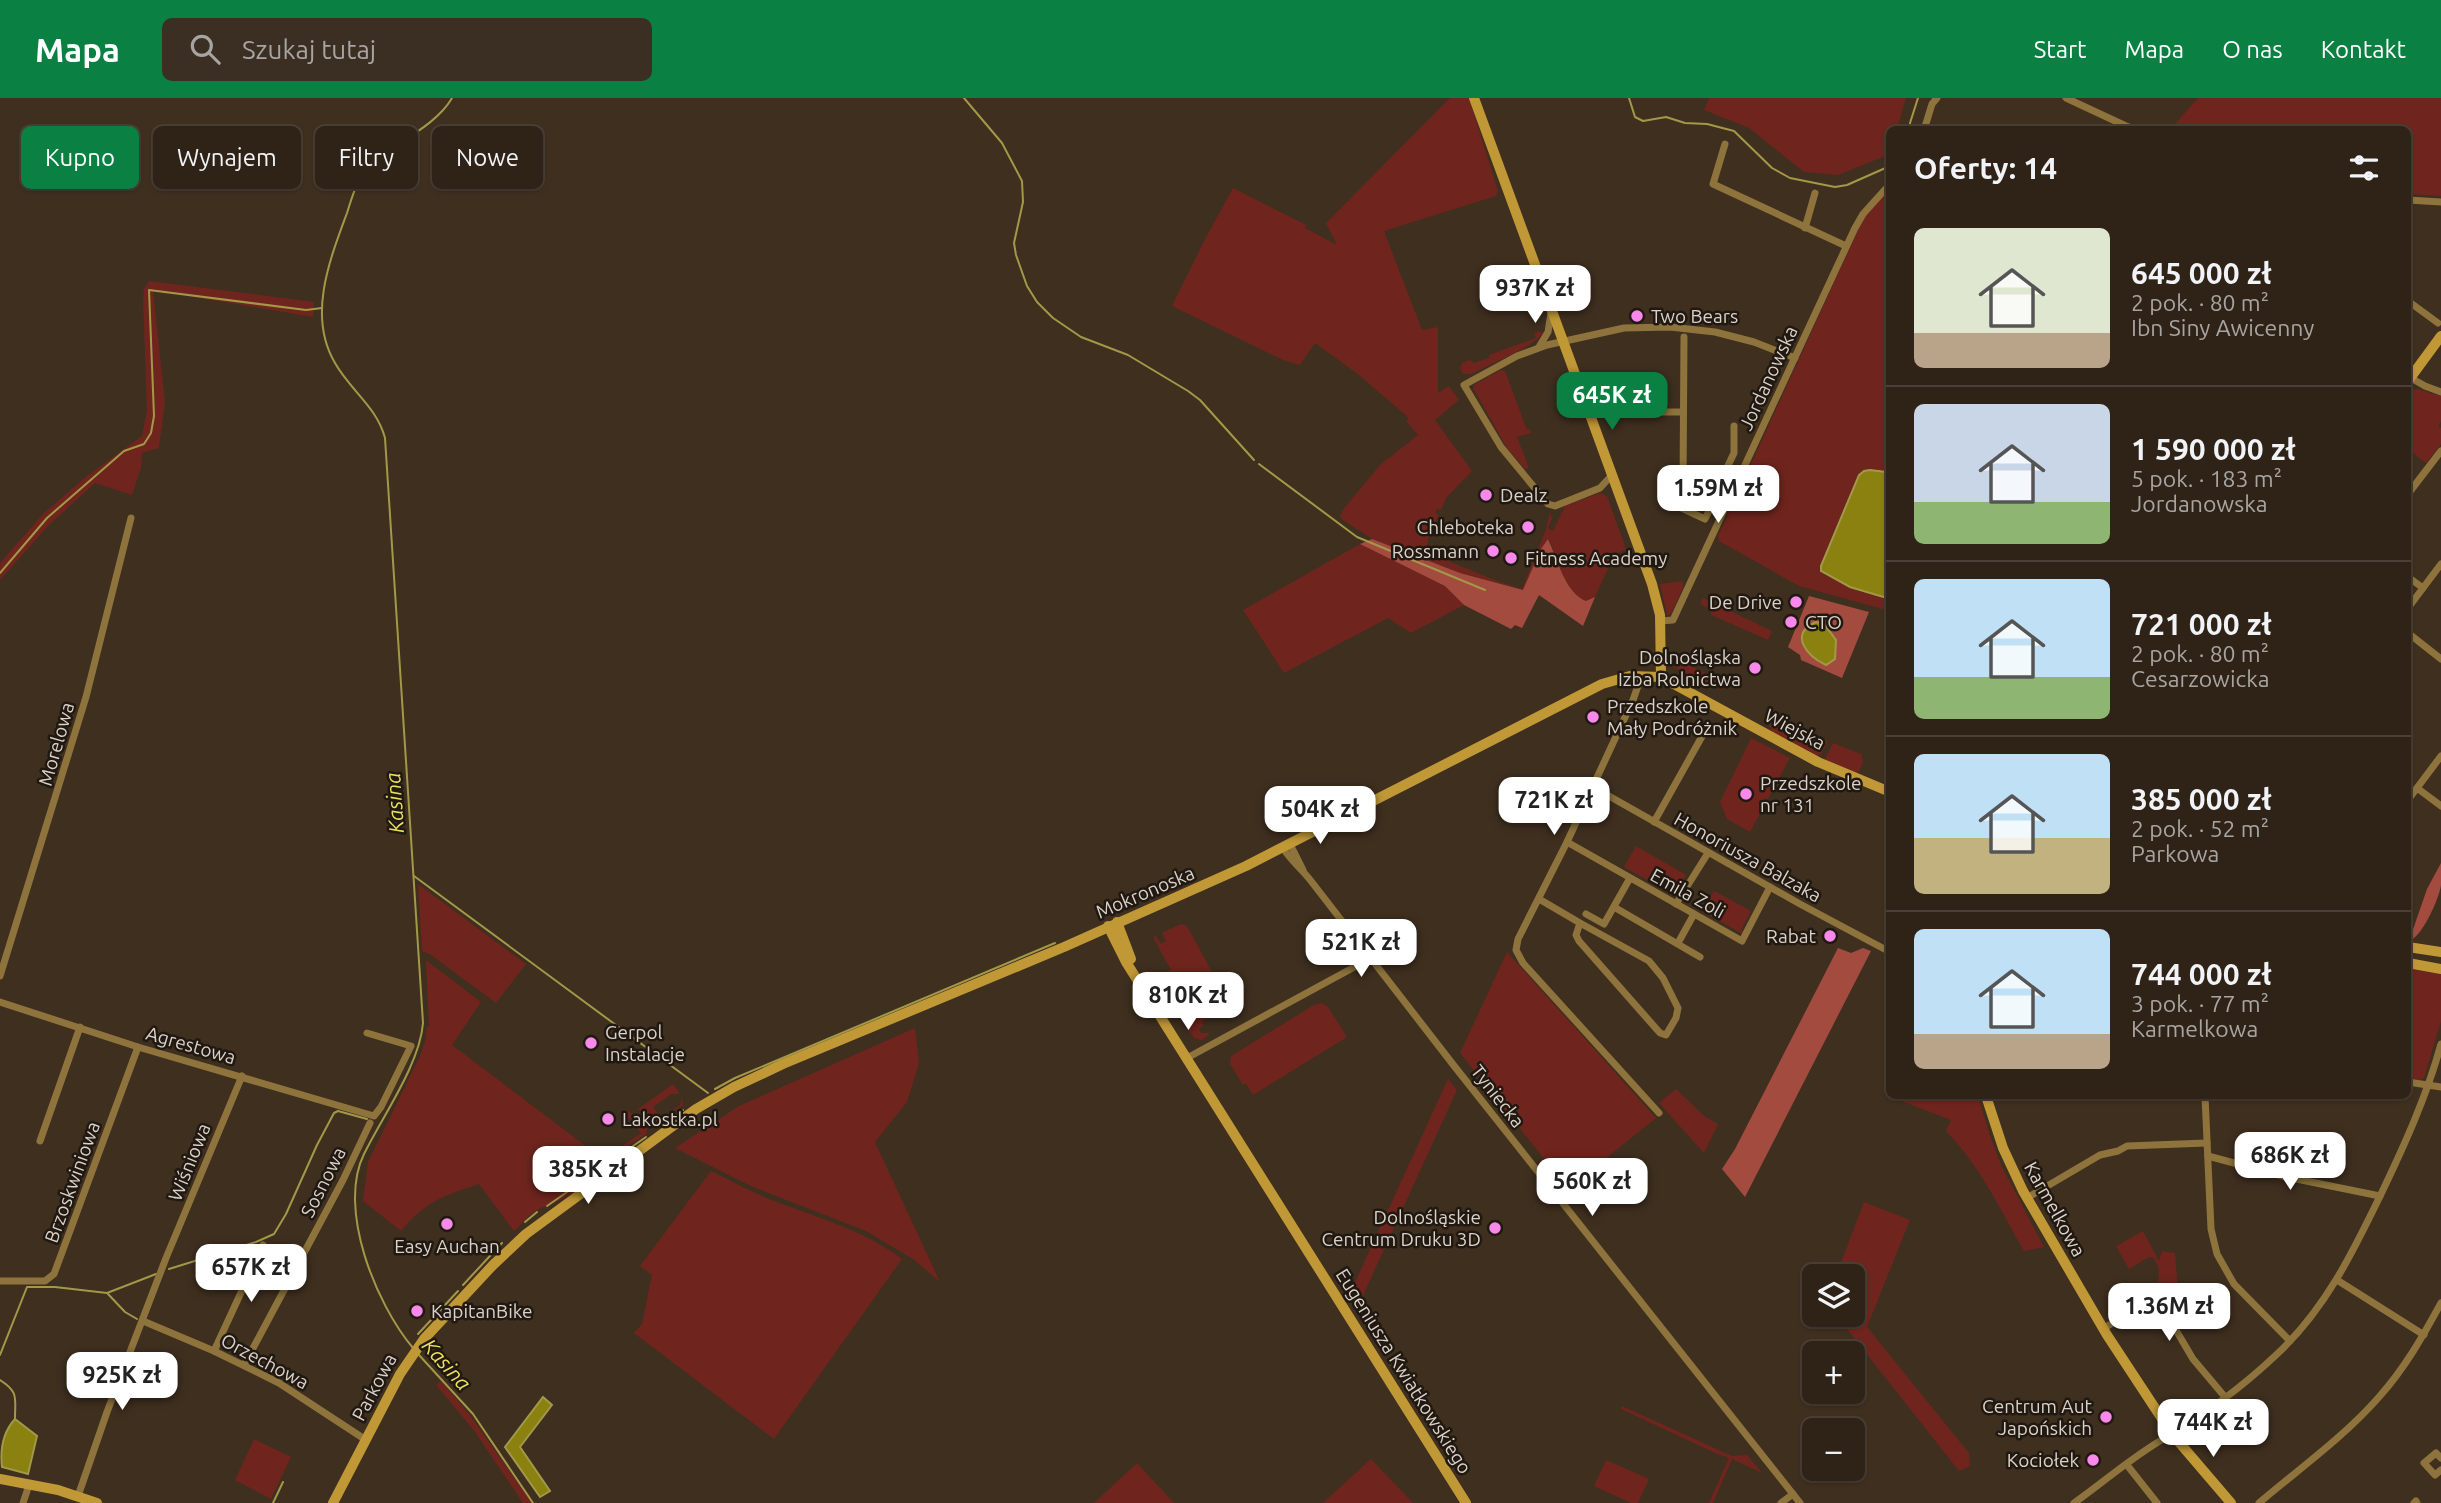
<!DOCTYPE html>
<html lang="pl">
<meta charset="utf-8">
<style>
:root{--surface:#2f2317;--page:#3b2f24;--text:#f1f3f6;--muted:#a7a4a1;--line:#4a4036;--accent:#0b8043}
body{margin:0;font-family:Ubuntu,sans-serif;background:var(--page);color:var(--text);height:100vh;display:flex;flex-direction:column;font-size:26px;white-space:nowrap}
*{box-sizing:border-box;margin:0}
p{font-size:23px;color:var(--muted)}
.icon{flex:none;width:38px;height:38px;fill:none;stroke:currentColor;stroke-width:2;stroke-linecap:round;stroke-linejoin:round}
.map{position:relative;flex:1;overflow:hidden}
.drawer{position:absolute;left:1886px;top:28px;width:525px;height:973px;display:flex;flex-direction:column;background:var(--surface);border-radius:10px;box-shadow:0 2px 5px #0004,0 0 0 2px var(--line)}
.drawer>*{flex:none}
.top-card{position:absolute;left:21px;top:28px;width:665px;height:63px;display:flex;gap:14px}
.buttons{position:absolute;left:1802px;top:1166px;display:grid;gap:14px}
.buttons a{display:grid;place-items:center;width:63px;height:63px;border-radius:10px;background:var(--surface);box-shadow:0 2px 5px #0004,0 0 0 2px var(--line);font-size:35px}
.price{position:absolute;translate:-50% -60px;padding:0 16px;border-radius:14px;background:#fff;color:#222;font-size:23px;line-height:46px;filter:drop-shadow(0 2px 4px #0008)}
.price::after{content:'';position:absolute;left:50%;top:42px;width:21px;height:16px;margin-left:-10px;background:inherit;clip-path:polygon(0 0,100% 0,50% 100%)}
.price.current{background:var(--accent);color:#fff}
ul{padding:0;list-style:none}
li{display:flex;align-items:center;gap:21px;height:175px;padding:0 28px}
li+li{border-top:2px solid var(--line)}
li span{display:grid;place-items:center;flex:none;width:196px;height:140px;border-radius:10px;color:#555}
li>.icon{margin-inline-start:auto}
span .icon{width:84px;height:84px;fill:#fffc;stroke-width:1}
li b{font-size:30px}
h2{display:flex;justify-content:space-between;align-items:center;height:84px;padding:0 28px;font-size:30px}
.tag{padding:0 24px;border-radius:10px;background:var(--surface);box-shadow:0 2px 5px #0004,0 0 0 2px var(--line);font-size:24px;line-height:63px}
.tag.current{background:var(--accent);color:#fff}
header{display:flex;align-items:center;gap:42px;box-sizing:border-box;height:98px;padding:0 35px;background:var(--accent);color:#fff}
header strong{font-size:33px}
nav{display:flex;gap:38px;margin-inline-start:auto;font-size:24px}
.search{width:490px;height:63px;background:var(--page);display:flex;align-items:center;gap:18px;box-sizing:border-box;padding:0 24px;border-radius:10px;color:var(--muted);font-size:26px}
.map>svg:first-child{display:block}
.green{fill:#6f251e}
.forest{fill:#a44b40}
.water{fill:#8a8111;stroke:#a29948;stroke-width:2}
.lines{fill:none;stroke-linecap:round;stroke-linejoin:round}
.stream{stroke:#a29948;stroke-width:2}
.street{stroke:#8e743c;stroke-width:7}
.secondary{stroke:#c19836;stroke-width:10}
.poi-dot{fill:#f888ea;stroke:#201912;stroke-width:2.5}
.labels{text-anchor:middle;dominant-baseline:central;stroke-width:5;stroke-linejoin:round;paint-order:stroke}
.poi-label{font-size:19px;fill:#dbd1c7;stroke:#201912;text-anchor:start}
.street-label{font-size:19px;fill:#dbd1c7;stroke:#201912}
.water-label{font-size:21px;font-style:italic;fill:#ebdf5c;stroke:#201912}
</style>
<header>
<strong>Mapa</strong>
<div class="search"><svg class="icon" aria-label="search" viewBox="0 0 24 24"><circle cx="10" cy="10" r="6"/><path d="M15 15l6 6"/></svg>Szukaj tutaj</div>
<nav><a>Start</a><a>Mapa</a><a>O nas</a><a>Kontakt</a></nav>
</header>
<div class="map">
<svg width="2441" height="1405" viewBox="0 0 2441 1405">
<rect width="100%" height="100%" fill="#3f2f1f"/>
<g class="green">
<path d="M1450,0H1469L1498,93L1496,98L1384,133L1422,232L1438,229V295L1449,288L1459,302L1435,322L1472,373L1446,400L1441,412L1437,411L1435,415L1439,417C1433,429 1422,444 1431,456L1497,483L1522,491L1546,431L1550,414L1552,420L1548,430L1553,433L1565,408L1600,395L1607,398L1626,451L1614,457L1595,499L1586,503C1565,495 1557,461 1549,441L1541,451L1524,492L1460,475L1372,441L1343,422L1340,419L1342,413L1380,367L1418,337L1406,323L1409,320L1359,277L1315,245L1300,267L1283,262L1172,208L1205,141L1233,90L1306,127L1305,130L1337,147L1326,125Z"/>
<path d="M1709,0H1906L1897,31L1890,32V56L1838,77L1804,74L1749,30L1704,12Z"/>
<path d="M2198,0H2441V98L2408,96V32L2176,31V25Z"/>
<path d="M1890,94V513L1799,488L1719,443L1718,438L1864,119L1883,97Z"/>
<path d="M149,183L314,204L313,219L153,192L165,304L159,350L142,355L141,370L132,397L95,385L48,428L0,482V465L44,415L87,378L142,338L147,313L143,200L144,191Z"/>
<path d="M1539,233L1543,235C1532,250 1488,267 1471,276H1463L1460,270L1463,264L1470,262L1474,265L1489,260V257L1536,240L1534,235Z"/>
<path d="M1501,272L1505,273L1527,332L1530,331L1531,335L1517,339L1529,370L1525,371L1507,350L1473,290L1475,286Z"/>
<path d="M2417,291L2441,298V323L2438,328L2441,330V346L2426,365L2408,351V295L2411,292Z"/>
<path d="M1360,446L1446,488L1464,507L1411,535L1388,520L1284,575L1243,512Z"/>
<path d="M1683,483V490L1671,516L1667,517L1660,486Z"/>
<path d="M1703,500L1772,533L1768,542L1711,517V512L1700,506Z"/>
<path d="M1667,556L1725,585L1722,592L1669,567Z"/>
<path d="M1772,620L1828,643L1821,656L1815,658L1772,634L1769,627Z"/>
<path d="M1751,640L1790,660L1750,734L1727,721L1720,704Z"/>
<path d="M1833,645L1861,656L1863,663L1859,673L1856,675L1826,664L1825,661Z"/>
<path d="M1636,748L1686,777L1674,797L1624,769Z"/>
<path d="M418,786L526,866L496,905L431,857L422,853Z"/>
<path d="M1714,793L1751,813L1741,832L1744,834L1743,836L1702,813L1700,817Z"/>
<path d="M1181,826L1187,828L1229,906V910L1202,923L1203,928L1199,931L1201,935H1208L1209,937L1201,942L1194,940L1156,881L1171,872L1153,839L1156,838L1161,846L1166,843L1162,835Z"/>
<path d="M1507,854L1656,1020L1568,1091L1460,955Z"/>
<path d="M426,862L481,904L452,947L603,1061L641,1035L624,1014L625,1011L648,1027L646,1036L606,1063L610,1068L600,1070L593,1064L589,1068L593,1075C587,1094 556,1103 539,1111C530,1115 522,1126 514,1133L479,1086C443,1098 426,1103 401,1133L363,1103L368,1064L419,960L425,944L427,928L429,929Z"/>
<path d="M2408,871L2441,876V923L2424,980L2420,982L2408,980Z"/>
<path d="M1322,905L1328,909L1347,939L1253,997L1246,985L1243,987L1230,966L1231,958L1314,907Z"/>
<path d="M915,930L919,965L907,1004L875,1044L940,1184L913,1161L866,1133L753,1089L675,1050L739,1008Z"/>
<path d="M1448,981L1457,992L1360,1204L1352,1191Z"/>
<path d="M673,986L680,996H671L653,1009L662,1020L680,1007L682,999L683,1007L657,1025L638,1011Z"/>
<path d="M1676,991L1704,1018L1718,1026L1704,1055L1659,1005Z"/>
<path d="M1904,998H1978L1990,1038L2001,1067L2044,1149L2024,1153C2000,1111 1980,1068 1946,1033L1951,1022L1904,1004Z"/>
<path d="M711,1073C735,1085 759,1098 785,1107C826,1122 866,1134 902,1161L774,1341L634,1235L642,1226L652,1177L640,1168Z"/>
<path d="M1864,1104L1910,1122L1867,1229L1969,1355L1970,1368L1959,1373L1851,1236L1832,1216H1853V1178H1836Z"/>
<path d="M2143,1133L2159,1163L2162,1153L2175,1155L2178,1192L2171,1196L2164,1184L2158,1187L2159,1170L2154,1160L2149,1159L2129,1171L2116,1148Z"/>
<path d="M441,1283L470,1317L532,1405H523L473,1331L436,1287Z"/>
<path d="M1622,1308L1732,1358L1747,1357L1762,1375L1732,1361L1713,1405H1709L1729,1360L1715,1355L1621,1311Z"/>
<path d="M254,1341L291,1359L271,1401L235,1382Z"/>
<path d="M1371,1361L1413,1405H1323Z"/>
<path d="M1606,1362L1649,1381L1638,1405H1631L1594,1388Z"/>
<path d="M1137,1365L1174,1405H1094Z"/>
</g>
<g class="forest">
<path d="M1372,441L1460,475L1523,492L1541,451L1548,441C1557,460 1565,495 1586,503L1595,499L1583,528L1539,497L1522,530L1515,527L1511,531L1464,507L1445,488L1360,446Z"/>
<path d="M1809,498L1869,514L1842,580L1801,562L1800,557L1788,549Z"/>
<path d="M2441,765C2441,772 2441,780 2441,787C2439,801 2422,839 2409,843L2427,791Z"/>
<path d="M1838,850L1851,855L1863,850L1871,853L1745,1099L1722,1071L1735,1051Z"/>
</g>
<g class="water">
<path d="M1870,372L1886,374L1890,379V501L1850,489L1821,473V468L1859,377L1864,373Z"/>
<path d="M1816,524L1824,526L1836,542L1835,561L1826,567C1807,558 1788,536 1816,524Z"/>
<path d="M543,1299L552,1307L520,1349L550,1393L540,1399L505,1349Z"/>
<path d="M15,1321L37,1338L28,1376L2,1369C0,1351 3,1334 15,1321Z"/>
</g>
<g class="lines">
<g class="stream">
<path d="M964,0L1002,45L1022,83L1023,104L1014,145L1016,157L1027,188L1037,204L1053,220L1081,239L1128,257L1188,293L1200,302L1254,362"/>
<path d="M1629,0L1635,19L1643,23L1666,19L1685,25L1707,26L1734,33L1772,70L1790,80L1835,89L1847,87L1890,68"/>
<path d="M1911,32L1910,25L1918,0"/>
<path d="M1259,366L1357,439L1485,492"/>
<path d="M0,475L47,420L124,353L144,346L151,335L154,318L149,192L306,212L322,210"/>
<path d="M414,778L708,995"/>
<path d="M715,991L735,980L1055,845"/>
<path d="M666,1024L683,1012"/>
<path d="M547,1108L646,1039"/>
<path d="M525,1124L537,1114"/>
<path d="M169,1171L256,1144L274,1136L286,1116L317,1047L334,1015L338,1013L367,1021"/>
<path d="M463,1187L502,1145"/>
<path d="M108,1196L125,1214L137,1221"/>
<path d="M418,1236L458,1193"/>
<path d="M413,1250C376,1206 337,1111 364,1056C382,1019 420,966 423,925L385,340C377,309 350,292 335,265C307,218 330,161 347,115C352,99 358,79 369,67C374,62 381,58 387,54C408,39 439,23 452,0"/>
<path d="M0,1257L27,1189H55L107,1195L156,1176"/>
<path d="M419,1257L473,1316L533,1405"/>
<path d="M0,1282C19,1294 15,1300 15,1321"/>
<path d="M273,1405L283,1384"/>
</g>
<g class="street">
<path d="M2066,0L2126,28L2139,32"/>
<path d="M1924,32L1932,6L1937,0"/>
<path d="M1725,46L1713,86L1846,148"/>
<path d="M2408,102L2441,104"/>
<path d="M1805,130L1815,95"/>
<path d="M2408,203L2438,225"/>
<path d="M1684,239L1683,388L1675,407L1705,421L1723,386V378L1734,355V328"/>
<path d="M1539,249L1548,234L1551,215"/>
<path d="M2411,280L2425,288L2441,294"/>
<path d="M1620,314H1683"/>
<path d="M1627,314L1628,301"/>
<path d="M1642,314L1643,302"/>
<path d="M1612,377L1600,390L1555,408L1548,406L1501,349L1464,287L1517,258L1547,247L1624,230L1670,229L1715,234L1754,244L1795,260"/>
<path d="M2408,396L2441,353"/>
<path d="M2408,479L2423,490"/>
<path d="M2408,510L2441,466"/>
<path d="M1660,523L1673,522L1855,130L1863,116L1890,86"/>
<path d="M2408,535L2441,561"/>
<path d="M1639,577V585L1633,602L1567,744L1518,841L1516,852L1523,865L1659,1015"/>
<path d="M1593,689L1800,806L1890,854"/>
<path d="M2417,690L2441,708"/>
<path d="M2408,702L2441,658"/>
<path d="M1654,724L1705,633"/>
<path d="M1567,744L1742,843L1770,789"/>
<path d="M1290,746L1303,772"/>
<path d="M1283,750C1291,763 1302,771 1311,783L1455,969L1800,1405"/>
<path d="M1539,801L1580,825L1576,837L1579,843L1660,935L1666,937L1676,920L1678,910L1663,880L1649,863L1580,825"/>
<path d="M1676,806L1708,755"/>
<path d="M1614,809L1700,859"/>
<path d="M1586,816L1604,826L1630,780"/>
<path d="M1678,845L1694,816"/>
<path d="M0,878L86,599L131,420"/>
<path d="M0,904L138,949L374,1018L381,1009L411,948L367,935"/>
<path d="M1187,960L1371,860"/>
<path d="M2408,984L2441,989"/>
<path d="M2205,998L2211,1131L2217,1156L2234,1186L2290,1243"/>
<path d="M40,1043L80,929"/>
<path d="M2208,1058L2286,1079L2380,1098"/>
<path d="M2027,1100L2100,1057L2118,1053L2127,1048L2207,1045"/>
<path d="M2337,1182L2424,1237"/>
<path d="M0,1183H45L54,1176L138,949"/>
<path d="M2157,1200L2165,1189"/>
<path d="M143,1223L214,1253L279,1285L366,1342"/>
<path d="M2104,1230L2157,1200L2193,1261L2225,1299"/>
<path d="M214,1253L263,1147"/>
<path d="M244,1267L343,1082L370,1025"/>
<path d="M2441,1360L2436,1355L2424,1365L2435,1377L2441,1372"/>
<path d="M2127,1367L2157,1405"/>
<path d="M78,1398L107,1314L166,1160L242,978"/>
<path d="M23,1405L29,1387"/>
<path d="M1781,1405L1793,1396"/>
<path d="M2074,1405C2104,1384 2133,1358 2165,1340C2204,1317 2242,1289 2275,1258C2325,1212 2353,1154 2382,1094C2405,1046 2427,997 2441,946"/>
<path d="M2259,1405C2300,1370 2344,1339 2379,1299C2405,1270 2423,1238 2441,1205"/>
<path d="M2414,1405L2416,1403L2417,1405"/>
</g>
<g class="secondary">
<path d="M1474,0L1652,486L1660,517L1661,579"/>
<path d="M2408,283L2441,238"/>
<path d="M1117,824L1131,861"/>
<path d="M1108,828L1126,864L1466,1405"/>
<path d="M2408,849L2441,854"/>
<path d="M2408,865L2441,871"/>
<path d="M1986,998L2003,1050L2023,1093L2107,1237L2172,1336L2231,1405"/>
<path d="M0,1381L58,1392L97,1405"/>
<path d="M333,1405L400,1276L424,1241L493,1167L526,1136L696,1011L734,989L783,966L1064,849L1246,768L1602,586L1630,578L1661,579L1818,664L1890,694"/>
</g>
</g>
<g class="poi-dot">
<circle cx="1637" cy="218" r="7"/>
<circle cx="1486" cy="397" r="7"/>
<circle cx="1528" cy="429" r="7"/>
<circle cx="1493" cy="453" r="7"/>
<circle cx="1511" cy="460" r="7"/>
<circle cx="1796" cy="504" r="7"/>
<circle cx="1791" cy="524" r="7"/>
<circle cx="1755" cy="570" r="7"/>
<circle cx="1593" cy="619" r="7"/>
<circle cx="1746" cy="696" r="7"/>
<circle cx="1830" cy="838" r="7"/>
<circle cx="591" cy="945" r="7"/>
<circle cx="608" cy="1021" r="7"/>
<circle cx="447" cy="1126" r="7"/>
<circle cx="1495" cy="1130" r="7"/>
<circle cx="417" cy="1213" r="7"/>
<circle cx="2106" cy="1319" r="7"/>
<circle cx="2093" cy="1362" r="7"/>
</g>
<g class="labels">
<g class="poi-label">
<text x="1651" y="218">Two Bears</text>
<text x="1500" y="397">Dealz</text>
<text x="1514" y="429" text-anchor="end">Chleboteka</text>
<text x="1479" y="453" text-anchor="end">Rossmann</text>
<text x="1525" y="460">Fitness Academy</text>
<text x="1782" y="504" text-anchor="end">De Drive</text>
<text x="1805" y="524">СТО</text>
<text x="1741" y="559" text-anchor="end">Dolnośląska<tspan x="1741" dy="22">Izba Rolnictwa</tspan></text>
<text x="1607" y="608">Przedszkole<tspan x="1607" dy="22">Mały Podróżnik</tspan></text>
<text x="1760" y="685">Przedszkole<tspan x="1760" dy="22">nr 131</tspan></text>
<text x="1816" y="838" text-anchor="end">Rabat</text>
<text x="605" y="934">Gerpol<tspan x="605" dy="22">Instalacje</tspan></text>
<text x="622" y="1021">Lakostka.pl</text>
<text x="1481" y="1119" text-anchor="end">Dolnośląskie<tspan x="1481" dy="22">Centrum Druku 3D</tspan></text>
<text x="447" y="1148" text-anchor="middle">Easy Auchan</text>
<text x="431" y="1213">KapitanBike</text>
<text x="2092" y="1308" text-anchor="end">Centrum Aut<tspan x="2092" dy="22">Japońskich</tspan></text>
<text x="2079" y="1362" text-anchor="end">Kociołek</text>
</g>
<g class="street-label">
<text transform="translate(1768 280) rotate(-65)">Jordanowska</text>
<text transform="translate(1795 631) rotate(28)">Wiejska</text>
<text transform="translate(56 646) rotate(-74)">Morelowa</text>
<text transform="translate(1748 759) rotate(29)">Honoriusza Balzaka</text>
<text transform="translate(1145 794) rotate(-23)">Mokronoska</text>
<text transform="translate(1688 795) rotate(29)">Emila Zoli</text>
<text transform="translate(191 947) rotate(16)">Agrestowa</text>
<text transform="translate(1498 998) rotate(52)">Tyniecka</text>
<text transform="translate(189 1064) rotate(-68)">Wiśniowa</text>
<text transform="translate(72 1084) rotate(-70)">Brzoskwiniowa</text>
<text transform="translate(323 1084) rotate(-63)">Sosnowa</text>
<text transform="translate(2055 1111) rotate(61)">Karmelkowa</text>
<text transform="translate(265 1263) rotate(28)">Orzechowa</text>
<text transform="translate(1404 1273) rotate(58)">Eugeniusza Kwiatkowskiego</text>
<text transform="translate(374 1289) rotate(-62)">Parkowa</text>
</g>
<g class="water-label">
<text transform="translate(394 705) rotate(-94)">Kasina</text>
<text transform="translate(447 1266) rotate(48)">Kasina</text>
</g>
</g>
</svg>
<div class="buttons">
<a><svg class="icon" aria-label="layers" viewBox="0 0 24 24"><path d="M12 4l9 5-9 5-9-5zM3 14l9 5 9-5"/></svg></a>
<a>+</a>
<a>−</a>
</div>
<b class="price" style="left:1535px;top:227px">937K zł</b>
<b class="price current" style="left:1612px;top:334px">645K zł</b>
<b class="price" style="left:1718px;top:427px">1.59M zł</b>
<b class="price" style="left:1554px;top:739px">721K zł</b>
<b class="price" style="left:1320px;top:748px">504K zł</b>
<b class="price" style="left:1361px;top:881px">521K zł</b>
<b class="price" style="left:1188px;top:934px">810K zł</b>
<b class="price" style="left:2290px;top:1094px">686K zł</b>
<b class="price" style="left:588px;top:1108px">385K zł</b>
<b class="price" style="left:1592px;top:1120px">560K zł</b>
<b class="price" style="left:251px;top:1206px">657K zł</b>
<b class="price" style="left:2169px;top:1245px">1.36M zł</b>
<b class="price" style="left:122px;top:1314px">925K zł</b>
<b class="price" style="left:2213px;top:1361px">744K zł</b>
<div class="top-card">
<a class="tag current">Kupno</a>
<a class="tag">Wynajem</a>
<a class="tag">Filtry</a>
<a class="tag">Nowe</a>
</div>
<section class="drawer">
<h2>Oferty: 14<svg class="icon" aria-label="filters" viewBox="0 0 24 24"><path d="M4 7h16M4 17h16"/><circle cx="9" cy="7" r="2"/><circle cx="15" cy="17" r="2"/></svg></h2>
<ul>
<li><span style="background:linear-gradient(#dfe7d0 75%,#b9a48a 0)"><svg class="icon" aria-label="home" viewBox="0 0 24 24"><path d="M3 11l9-7 9 7M6 9v11h12V9"/></svg></span><div><b>645 000 zł</b><p>2 pok. · 80 m²</p><p>Ibn Siny Awicenny</p></div></li>
<li><span style="background:linear-gradient(#c9d6e8 70%,#8fb573 0)"><svg class="icon" aria-label="home" viewBox="0 0 24 24"><path d="M3 11l9-7 9 7M6 9v11h12V9"/></svg></span><div><b>1 590 000 zł</b><p>5 pok. · 183 m²</p><p>Jordanowska</p></div></li>
<li><span style="background:linear-gradient(#bfe0f5 70%,#8fb573 0)"><svg class="icon" aria-label="home" viewBox="0 0 24 24"><path d="M3 11l9-7 9 7M6 9v11h12V9"/></svg></span><div><b>721 000 zł</b><p>2 pok. · 80 m²</p><p>Cesarzowicka</p></div></li>
<li><span style="background:linear-gradient(#bfe0f5 60%,#c2b280 0)"><svg class="icon" aria-label="home" viewBox="0 0 24 24"><path d="M3 11l9-7 9 7M6 9v11h12V9"/></svg></span><div><b>385 000 zł</b><p>2 pok. · 52 m²</p><p>Parkowa</p></div></li>
<li><span style="background:linear-gradient(#bfe0f5 75%,#b9a48a 0)"><svg class="icon" aria-label="home" viewBox="0 0 24 24"><path d="M3 11l9-7 9 7M6 9v11h12V9"/></svg></span><div><b>744 000 zł</b><p>3 pok. · 77 m²</p><p>Karmelkowa</p></div></li>
</ul>
</section>
</div>
